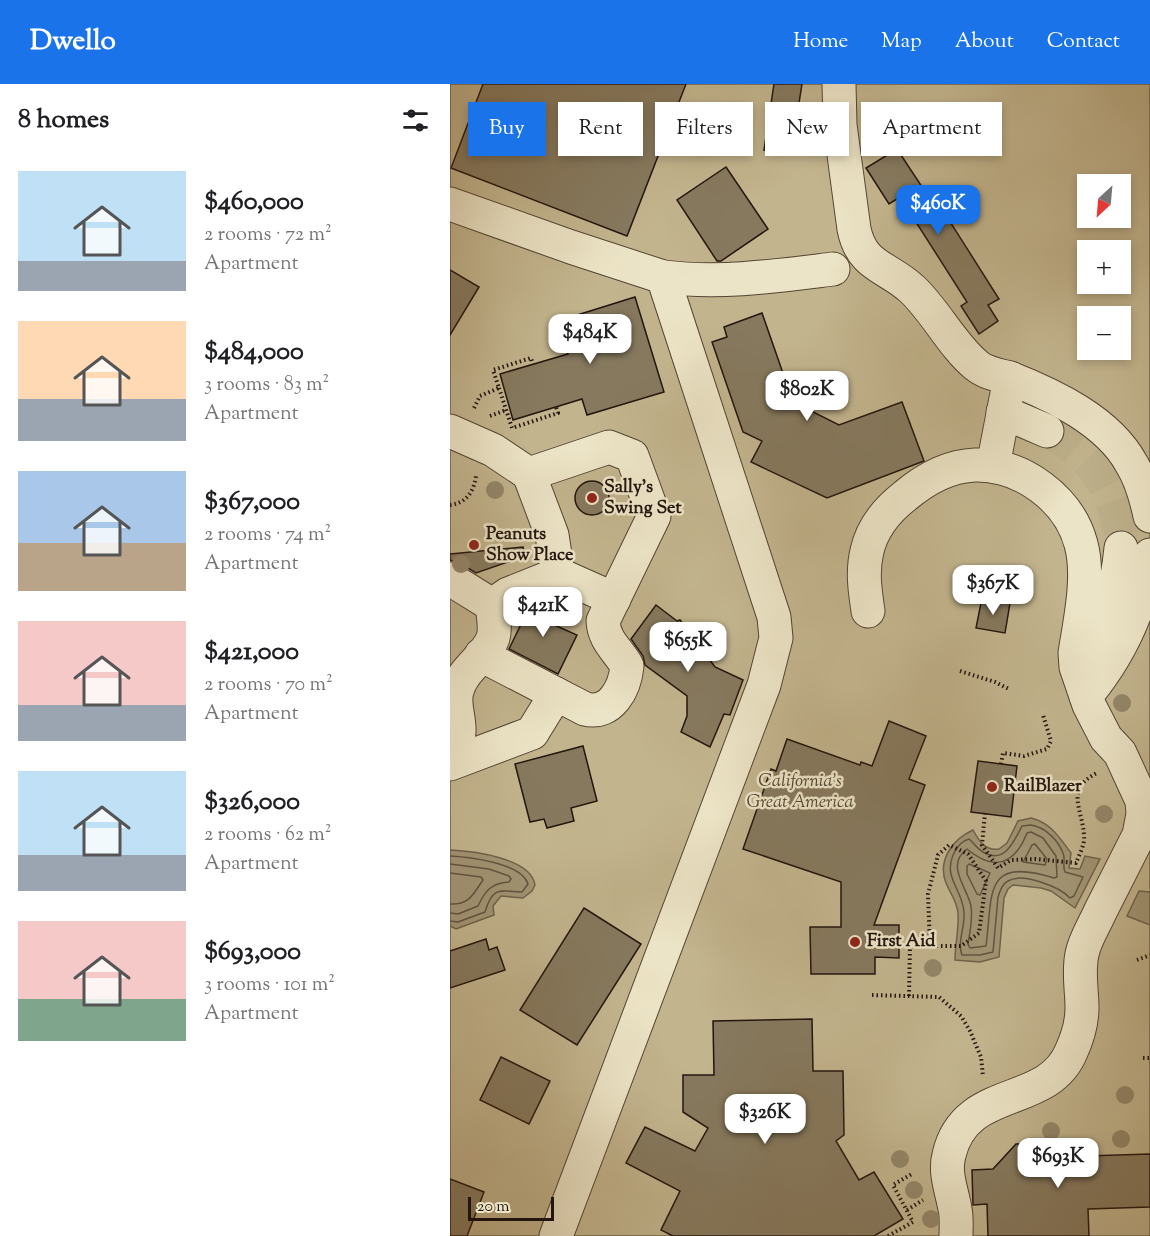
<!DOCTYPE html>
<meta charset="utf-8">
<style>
:root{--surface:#fff;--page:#f2f2f2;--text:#202124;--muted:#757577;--accent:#1a73e8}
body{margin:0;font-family:"Sorts Mill Goudy",serif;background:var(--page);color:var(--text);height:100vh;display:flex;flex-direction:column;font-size:22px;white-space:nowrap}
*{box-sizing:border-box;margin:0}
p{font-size:20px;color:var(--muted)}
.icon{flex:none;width:33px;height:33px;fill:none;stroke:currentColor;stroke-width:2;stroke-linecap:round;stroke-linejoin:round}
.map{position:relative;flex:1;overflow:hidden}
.details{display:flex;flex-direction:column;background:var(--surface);width:450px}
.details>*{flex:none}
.hud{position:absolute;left:18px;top:18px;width:570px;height:54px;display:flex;gap:12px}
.needle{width:39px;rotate:206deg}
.buttons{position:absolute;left:627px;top:90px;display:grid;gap:12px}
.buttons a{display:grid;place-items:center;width:54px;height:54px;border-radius:0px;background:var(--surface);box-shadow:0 3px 9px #0003;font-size:30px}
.scale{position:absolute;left:18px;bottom:15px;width:86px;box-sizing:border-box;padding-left:6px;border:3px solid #23150f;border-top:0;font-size:16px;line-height:21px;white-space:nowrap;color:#23150f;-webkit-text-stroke:4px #ece4c6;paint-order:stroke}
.price{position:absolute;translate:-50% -51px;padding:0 14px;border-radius:12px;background:#fff;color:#222;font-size:20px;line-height:39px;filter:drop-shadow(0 2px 3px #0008)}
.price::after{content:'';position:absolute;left:50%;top:36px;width:18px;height:14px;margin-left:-9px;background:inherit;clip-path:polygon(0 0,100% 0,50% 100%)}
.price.active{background:var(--accent);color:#fff}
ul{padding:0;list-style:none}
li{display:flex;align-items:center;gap:18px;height:150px;padding:0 18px}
li span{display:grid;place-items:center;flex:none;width:168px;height:120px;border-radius:0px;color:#555}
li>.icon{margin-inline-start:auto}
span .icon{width:72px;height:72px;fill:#fffc;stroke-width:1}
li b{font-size:26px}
h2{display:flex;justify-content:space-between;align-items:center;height:72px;padding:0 18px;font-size:26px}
.tag{padding:0 21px;border-radius:0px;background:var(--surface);box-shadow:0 3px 9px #0003;font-size:21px;line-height:54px}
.tag.active{background:var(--accent);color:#fff}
header{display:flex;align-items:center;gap:36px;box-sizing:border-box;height:84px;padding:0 30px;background:var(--accent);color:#fff}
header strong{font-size:28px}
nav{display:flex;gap:33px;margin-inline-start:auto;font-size:21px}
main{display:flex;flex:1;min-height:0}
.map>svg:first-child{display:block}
.green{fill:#c2b48d;stroke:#72644e;stroke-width:1.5;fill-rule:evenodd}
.water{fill:#a19473;stroke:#6f614b;stroke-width:1.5}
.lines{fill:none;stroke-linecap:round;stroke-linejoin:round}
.shore{stroke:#625441;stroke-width:1.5}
.building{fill:#86795e;stroke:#23150f;stroke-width:1.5}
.minor-tunnel{stroke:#bcaf89;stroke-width:33;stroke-dasharray:33 16;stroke-linecap:butt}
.minor-casing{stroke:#534535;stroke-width:35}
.path{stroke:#23150f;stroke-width:4;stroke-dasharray:1.5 3;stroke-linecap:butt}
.minor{stroke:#ece4c6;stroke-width:33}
.tree{fill:#938668}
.poi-dot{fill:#8f2418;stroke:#ece4c6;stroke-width:2}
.labels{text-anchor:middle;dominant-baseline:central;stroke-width:5;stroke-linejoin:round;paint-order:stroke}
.poi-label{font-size:18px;font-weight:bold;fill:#23150f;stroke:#ece4c6;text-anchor:start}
.park-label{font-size:18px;font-style:italic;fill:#534535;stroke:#ece4c6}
</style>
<header>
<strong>Dwello</strong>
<nav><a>Home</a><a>Map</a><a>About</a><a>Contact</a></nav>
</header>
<main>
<section class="details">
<h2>8 homes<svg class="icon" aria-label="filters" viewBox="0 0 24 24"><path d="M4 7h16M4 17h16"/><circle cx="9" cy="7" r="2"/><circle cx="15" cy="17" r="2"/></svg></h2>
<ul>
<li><span style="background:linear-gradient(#bfe0f5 75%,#9aa5b1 0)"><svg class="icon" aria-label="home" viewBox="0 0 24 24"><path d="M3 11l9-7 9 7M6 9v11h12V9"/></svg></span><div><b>$460,000</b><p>2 rooms · 72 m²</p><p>Apartment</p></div></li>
<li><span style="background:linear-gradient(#ffd9b3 65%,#9aa5b1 0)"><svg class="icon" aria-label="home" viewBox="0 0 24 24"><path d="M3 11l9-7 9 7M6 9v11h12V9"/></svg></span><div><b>$484,000</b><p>3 rooms · 83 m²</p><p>Apartment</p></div></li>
<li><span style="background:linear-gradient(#a9c7e8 60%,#b9a48a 0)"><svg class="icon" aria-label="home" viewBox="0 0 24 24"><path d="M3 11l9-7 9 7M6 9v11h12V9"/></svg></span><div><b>$367,000</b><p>2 rooms · 74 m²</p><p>Apartment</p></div></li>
<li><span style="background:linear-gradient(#f6c9c9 70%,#9aa5b1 0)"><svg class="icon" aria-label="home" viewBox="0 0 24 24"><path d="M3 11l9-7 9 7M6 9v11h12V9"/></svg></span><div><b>$421,000</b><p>2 rooms · 70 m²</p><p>Apartment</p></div></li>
<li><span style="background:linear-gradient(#bfe0f5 70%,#9aa5b1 0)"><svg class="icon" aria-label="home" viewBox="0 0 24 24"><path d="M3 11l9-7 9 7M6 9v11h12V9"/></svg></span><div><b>$326,000</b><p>2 rooms · 62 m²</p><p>Apartment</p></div></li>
<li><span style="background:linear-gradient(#f6c9c9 65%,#7fa58c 0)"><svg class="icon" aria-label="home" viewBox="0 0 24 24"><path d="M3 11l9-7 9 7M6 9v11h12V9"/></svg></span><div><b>$693,000</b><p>3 rooms · 101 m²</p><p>Apartment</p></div></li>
</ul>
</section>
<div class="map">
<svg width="700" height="1152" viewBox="0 0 700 1152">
<rect width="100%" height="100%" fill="#e2d5a7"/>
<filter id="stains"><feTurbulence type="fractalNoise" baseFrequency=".00333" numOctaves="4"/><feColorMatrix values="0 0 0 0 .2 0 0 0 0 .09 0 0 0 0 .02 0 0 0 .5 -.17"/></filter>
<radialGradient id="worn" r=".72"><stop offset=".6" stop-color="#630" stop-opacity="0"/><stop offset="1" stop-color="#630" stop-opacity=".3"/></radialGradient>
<path class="green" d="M0,0H700V1152H0ZM638,100H670V134H638ZM638,166H670V200H638ZM638,232H670V266H638Z"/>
<g class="water">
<path d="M581,734C601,739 609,753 621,769L619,784L630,785L635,772L650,775L625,824L601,807L591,804L563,801L558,805L554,814L549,873L530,878L505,876C505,861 509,845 508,829C507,817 500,809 496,799C487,776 503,755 523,746C529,757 535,767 549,765L557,759L568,737Z"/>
<path d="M0,766C23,767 81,774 85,801L82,807L73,814L51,812L43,822L44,831L6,845L0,842Z"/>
<path d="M689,807L700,808V841L677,832Z"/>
</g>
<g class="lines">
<g class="shore">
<path d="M581,741C595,743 608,756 613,769C616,776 612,782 615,788L633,793L624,812L620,814C610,803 572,788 558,797C552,800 550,807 548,813L543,868L530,871H512C507,859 515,843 514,829C513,804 491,794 505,767C509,761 512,757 519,755C523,758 527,765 533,768C555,781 564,757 572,742Z"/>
<path d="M581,748L593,754L606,772L607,793L604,794C533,772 543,809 536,862L520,864L518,860C520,847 523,835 521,822C517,803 495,781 517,765C543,787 564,782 577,749Z"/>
<path d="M585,760L597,775L595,781L573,778L582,761Z"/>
<path d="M0,772C19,773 72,779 78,800L72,808C49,807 43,802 35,828L8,838L0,837"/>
<path d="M0,780L39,785L59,792L61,795L59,798C41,799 35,807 28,822L8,830L0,829"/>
<path d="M519,780L540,789L530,811L527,810L517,790V782Z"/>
<path d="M0,789L31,793L33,796C23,810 20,821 0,820"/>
</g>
</g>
<g class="building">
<path d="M33,0H236L177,152L1,84Z"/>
<path d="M324,0H352L346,38L358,52L356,64L347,71L314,66Z"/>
<path d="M447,65L476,109L480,106L549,215L538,221L548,237L529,250L511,222L517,218L450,113L439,120L416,84Z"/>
<path d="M276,83L318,145L271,177H267L227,116Z"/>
<path d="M0,186L29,203L0,251Z"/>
<path d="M185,213L214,308L137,331L132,315L63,336L50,290L118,270L108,237Z"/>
<path d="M312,229L343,318L389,341L452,318L474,377L377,414L301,378L312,357L293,348L262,258L277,253L274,243Z"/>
<circle cx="142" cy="414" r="17"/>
<path d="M73,463L75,472L26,489L10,479L0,476V470Z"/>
<path d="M532,514L560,519L555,549L526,544Z"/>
<path d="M94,516L105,521L100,531L103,532L100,539L127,551L108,590L59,565L80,522Z"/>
<path d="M206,521L227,537L230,536L265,583L293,596L280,631L274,630L260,663L231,648L237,632V612L195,581L193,572L181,555Z"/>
<path d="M439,637L476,652L459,695L475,701L424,841H449V874L425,873V890H361L360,843H391V798L293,765L321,685L326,687L337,655L410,681L411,678L422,682Z"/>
<path d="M133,662L147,717L121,724L124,737L97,744L94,735L80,738L65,680Z"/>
<path d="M528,677L567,682L561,733L521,728Z"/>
<path d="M134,824L191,860L127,961L70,926Z"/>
<path d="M36,855L39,866L47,863L55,886L0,904V867Z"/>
<path d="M362,935L363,987H393L394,1051L386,1057L409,1096L424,1088L453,1135L424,1152H223L211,1146L230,1107L176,1079L195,1043L245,1067L258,1044L233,1028V991H264L263,937Z"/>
<path d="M51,973L100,997L79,1040L30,1016Z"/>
<path d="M636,1058V1072L700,1070V1123L638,1125L639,1152H538L537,1120L523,1121L522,1086L543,1085L566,1060Z"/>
<path d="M0,1095L34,1108L17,1152H0Z"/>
</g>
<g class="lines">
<path class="minor-tunnel" d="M597,347C645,373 668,410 671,464"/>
<defs>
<g id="minor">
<path d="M389,0L390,41L404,145C412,184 438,182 463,206C486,228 502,261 526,281C535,289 548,291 560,294L543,382"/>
<path d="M0,120L121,163L213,193L324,533L326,554L314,601L106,1152"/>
<path d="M213,193C271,200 326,192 383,185"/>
<path d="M560,294C603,311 658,337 681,379C691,395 696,413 700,432"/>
<path d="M553,328L597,347"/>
<path d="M0,347L43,366L79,390L159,363L182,372L204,432L153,537C154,557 168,566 177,582C175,604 161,632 135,625L31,571"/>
<path d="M79,390L102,451L108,490L164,515"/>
<path d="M0,495L42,521"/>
<path d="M42,521L58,510L108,490"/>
<path d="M418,527C415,507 412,487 417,467C422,445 437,426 455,412C474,396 499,382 525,381C572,380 619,415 631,460C640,492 630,537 625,569L626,583L639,621L656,654L670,669L692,717L693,730L689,751C676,777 663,802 650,828C644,842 635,855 632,870C628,889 632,905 632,924C632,938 627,955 621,968C597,1025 515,1000 499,1071C494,1089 502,1107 505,1125C507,1134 506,1143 506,1152"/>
<path d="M634,584C654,546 667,507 671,464"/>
<path d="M636,612C670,571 692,524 700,471"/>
<path d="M0,679C4,669 8,659 9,648C10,634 3,620 7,607C12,585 36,574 43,554C46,544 43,531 42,521"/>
<path d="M0,680L82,649L106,610"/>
</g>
</defs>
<use href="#minor" class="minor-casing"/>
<g class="path">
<path d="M49,304L62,344L108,329L106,323"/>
<path d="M24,324L30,312L49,304L43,286L81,274L83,280"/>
<path d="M40,332L56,326"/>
<path d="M0,421C17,419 25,406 26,390"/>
<path d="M510,587L545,598L559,605"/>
<path d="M551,680L553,669L574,672L597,665L601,657L593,631"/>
<path d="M535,729L532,761L548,784L561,776L586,775L626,779C629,771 635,761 634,752C633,726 614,705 647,689"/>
<path d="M687,876L700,871"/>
<path d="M422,911L489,913L511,932L520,947L531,973L533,992"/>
<path d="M459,912L460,862H511L529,849L536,797L518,770L499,761L488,771L478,810L480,862"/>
<path d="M693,974H700"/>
<path d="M457,1126L473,1116"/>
<path d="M438,1152L463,1138L443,1101L462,1090"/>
</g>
<use href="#minor" class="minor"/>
</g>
<g class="tree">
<circle cx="45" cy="406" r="9"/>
<circle cx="11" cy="480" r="9"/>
<circle cx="672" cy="619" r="9"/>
<circle cx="654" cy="730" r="9"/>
<circle cx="483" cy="884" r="9"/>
<circle cx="675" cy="1011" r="9"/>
<circle cx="601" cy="1047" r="9"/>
<circle cx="671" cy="1055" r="9"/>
<circle cx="450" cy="1075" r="9"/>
<circle cx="464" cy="1106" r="9"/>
<circle cx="481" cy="1135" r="9"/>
</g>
<g class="poi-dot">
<circle cx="142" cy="414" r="6"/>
<circle cx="24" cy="461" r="6"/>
<circle cx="542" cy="703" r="6"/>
<circle cx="405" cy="858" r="6"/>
</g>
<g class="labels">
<g class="poi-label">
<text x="154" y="404">Sally's<tspan x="154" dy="21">Swing Set</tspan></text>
<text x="36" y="451">Peanuts<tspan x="36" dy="21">Show Place</tspan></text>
<text x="554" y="703">RailBlazer</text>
<text x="417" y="858">First Aid</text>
</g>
<g class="park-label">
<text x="350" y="698">California's<tspan x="350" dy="21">Great America</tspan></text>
</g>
</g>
<rect width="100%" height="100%" filter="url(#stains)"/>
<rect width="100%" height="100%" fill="url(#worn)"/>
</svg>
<div class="buttons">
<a><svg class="needle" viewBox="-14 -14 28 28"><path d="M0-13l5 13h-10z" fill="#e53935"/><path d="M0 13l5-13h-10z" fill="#757577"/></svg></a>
<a>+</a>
<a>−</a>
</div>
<div class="scale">20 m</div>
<b class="price active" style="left:488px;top:152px">$460K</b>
<b class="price" style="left:140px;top:281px">$484K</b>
<b class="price" style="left:357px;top:338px">$802K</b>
<b class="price" style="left:543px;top:532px">$367K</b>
<b class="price" style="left:93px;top:554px">$421K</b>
<b class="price" style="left:238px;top:589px">$655K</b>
<b class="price" style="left:315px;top:1061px">$326K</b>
<b class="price" style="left:608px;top:1105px">$693K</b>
<div class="hud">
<a class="tag active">Buy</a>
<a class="tag">Rent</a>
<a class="tag">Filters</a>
<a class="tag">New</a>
<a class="tag">Apartment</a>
</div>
</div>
</main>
